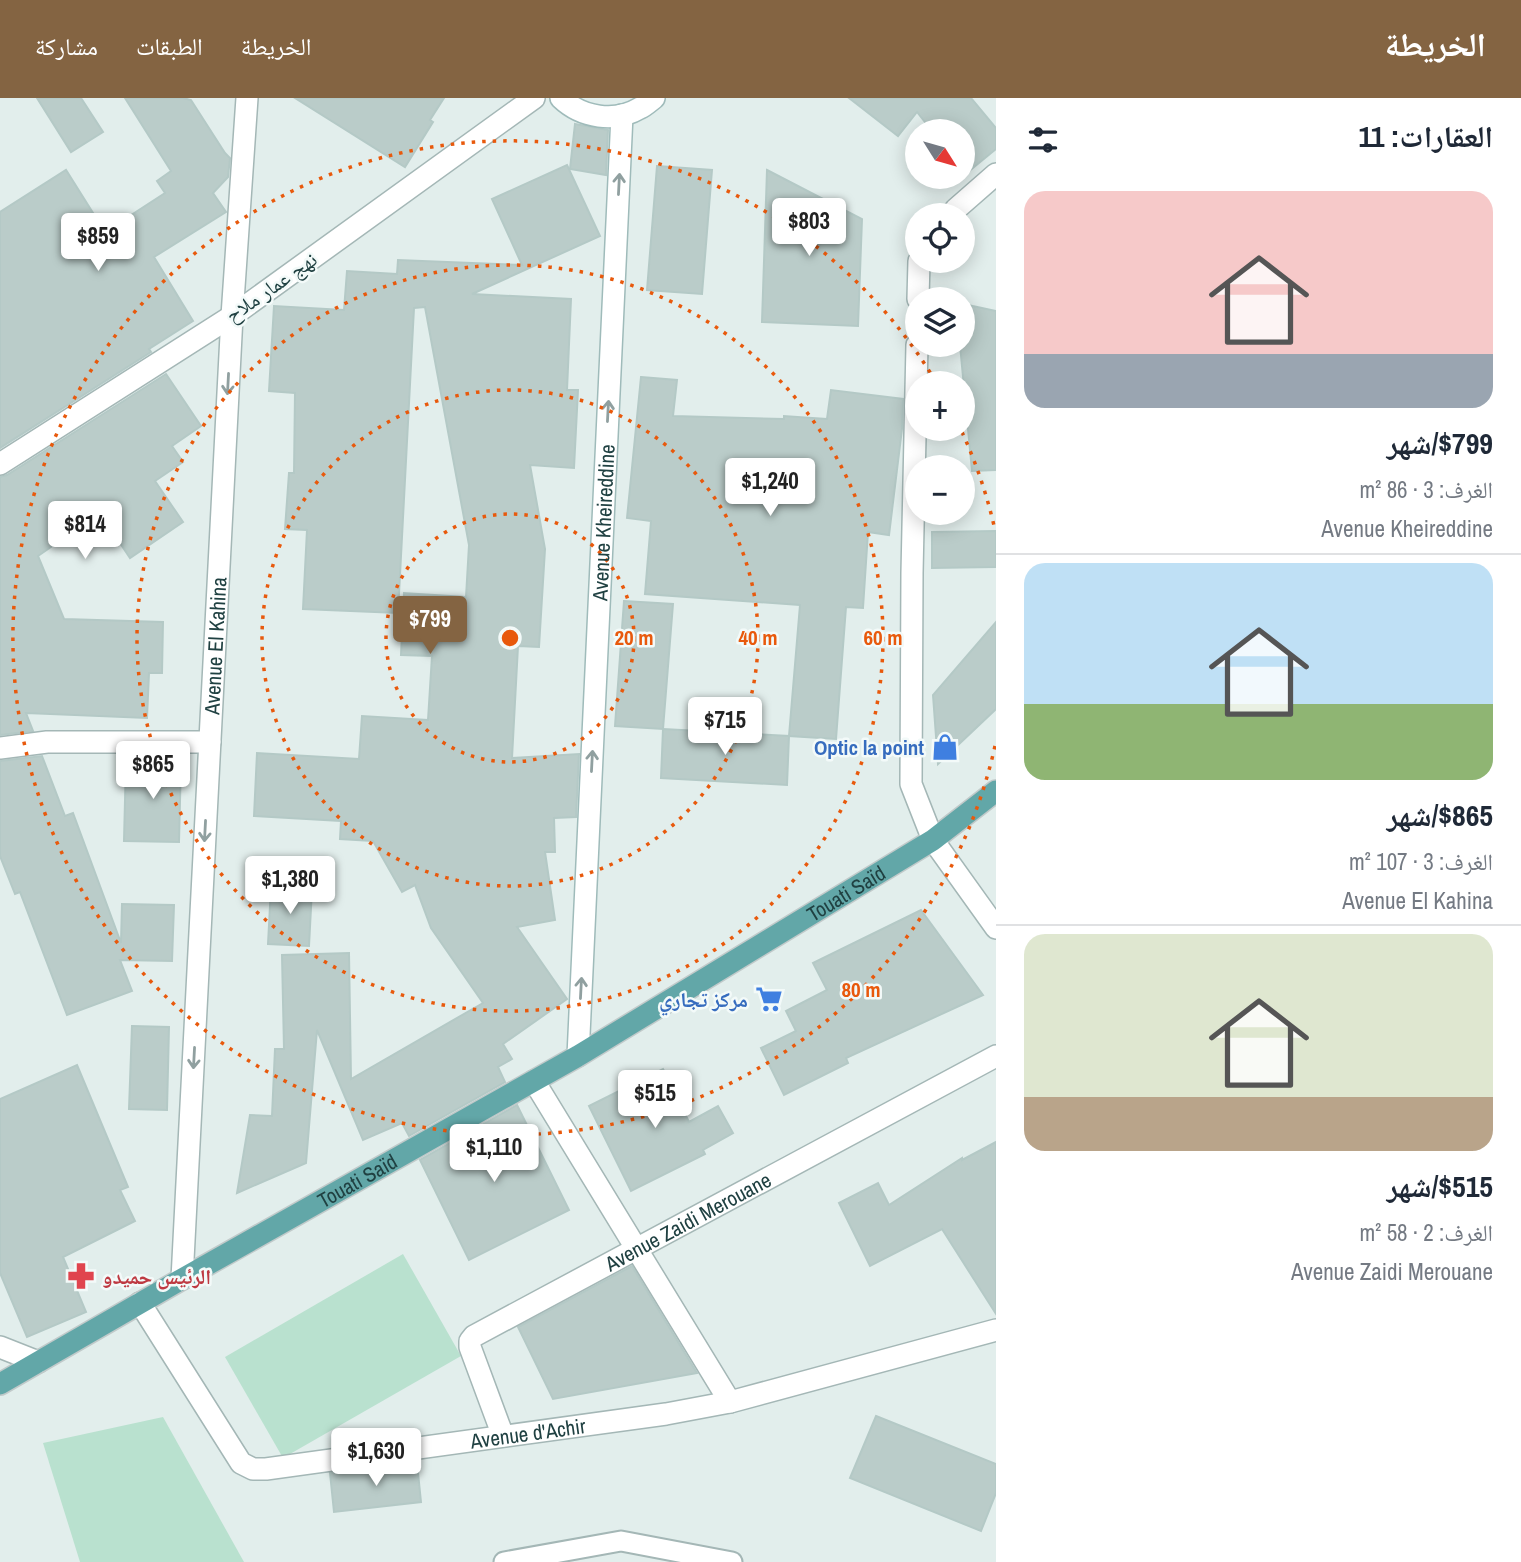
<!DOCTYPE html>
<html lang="ar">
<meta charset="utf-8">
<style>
:root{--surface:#fff;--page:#f2f2f3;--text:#1f2937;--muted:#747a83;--line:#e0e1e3;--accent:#846442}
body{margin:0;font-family:"Archivo Narrow","Noto Naskh Arabic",sans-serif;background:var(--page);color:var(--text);direction:rtl;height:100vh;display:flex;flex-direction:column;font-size:26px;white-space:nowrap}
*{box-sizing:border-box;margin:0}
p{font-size:23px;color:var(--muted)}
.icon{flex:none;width:38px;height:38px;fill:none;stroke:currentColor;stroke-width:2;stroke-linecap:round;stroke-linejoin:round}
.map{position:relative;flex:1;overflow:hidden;direction:ltr}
.sheet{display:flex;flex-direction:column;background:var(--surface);width:525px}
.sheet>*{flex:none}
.needle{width:46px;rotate:127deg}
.buttons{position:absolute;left:905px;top:21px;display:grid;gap:14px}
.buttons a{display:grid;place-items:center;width:70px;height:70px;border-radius:50%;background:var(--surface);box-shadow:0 4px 18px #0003;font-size:35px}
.price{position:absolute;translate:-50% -60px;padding:0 16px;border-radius:7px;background:#fff;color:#222;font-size:23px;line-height:46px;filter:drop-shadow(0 2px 4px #0008)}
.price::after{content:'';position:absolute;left:50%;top:42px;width:21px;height:16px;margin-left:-10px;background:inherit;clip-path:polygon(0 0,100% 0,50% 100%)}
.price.current{background:var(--accent);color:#fff}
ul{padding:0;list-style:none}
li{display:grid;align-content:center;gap:14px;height:371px;padding:0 28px}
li+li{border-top:2px solid var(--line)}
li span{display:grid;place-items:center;height:217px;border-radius:21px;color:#555}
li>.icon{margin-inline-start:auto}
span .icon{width:126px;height:126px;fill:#fffc;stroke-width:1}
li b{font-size:30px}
h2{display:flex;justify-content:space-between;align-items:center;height:84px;padding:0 28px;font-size:30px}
header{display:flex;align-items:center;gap:42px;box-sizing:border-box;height:98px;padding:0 35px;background:var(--accent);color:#fff}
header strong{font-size:33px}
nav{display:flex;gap:38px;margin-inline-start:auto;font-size:24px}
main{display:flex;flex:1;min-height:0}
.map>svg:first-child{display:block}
.green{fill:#b9e1cf}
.building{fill:#baccc9;stroke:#b4c9c6;stroke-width:2}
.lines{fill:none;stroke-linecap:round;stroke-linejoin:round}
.lane-casing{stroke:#a4b7b6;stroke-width:23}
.street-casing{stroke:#a4b7b6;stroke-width:24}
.secondary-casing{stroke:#9fbbba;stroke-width:24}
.primary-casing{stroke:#c1caca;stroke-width:24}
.lane{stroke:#fff;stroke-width:19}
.street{stroke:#fff;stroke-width:21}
.secondary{stroke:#fff;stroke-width:21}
.primary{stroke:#62a7a8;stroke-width:21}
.oneway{stroke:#90a0a0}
.ring{fill:none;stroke:#e8590c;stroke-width:3.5;stroke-dasharray:3.5 7}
.labels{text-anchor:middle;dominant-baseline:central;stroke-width:5;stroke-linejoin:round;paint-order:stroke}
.street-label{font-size:21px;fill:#204142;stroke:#f3faf9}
.shop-label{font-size:21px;font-weight:bold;fill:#366cbe;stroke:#f3faf9;text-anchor:end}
.health-label{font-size:21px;font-weight:bold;fill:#be3a42;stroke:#f3faf9;text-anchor:start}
.centre{fill:#e8590c;stroke:#f3faf9;stroke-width:3.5}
.ring-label{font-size:21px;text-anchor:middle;font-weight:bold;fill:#e8590c;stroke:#f3faf9;stroke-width:5;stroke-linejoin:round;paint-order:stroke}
</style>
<header>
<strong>الخريطة</strong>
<nav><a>الخريطة</a><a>الطبقات</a><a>مشاركة</a></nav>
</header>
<main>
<section class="sheet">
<h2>العقارات: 11<svg class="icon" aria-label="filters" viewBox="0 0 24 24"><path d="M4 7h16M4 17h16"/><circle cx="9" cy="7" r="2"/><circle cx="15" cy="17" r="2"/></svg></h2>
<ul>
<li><span style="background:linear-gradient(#f6c9c9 75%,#9aa5b1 0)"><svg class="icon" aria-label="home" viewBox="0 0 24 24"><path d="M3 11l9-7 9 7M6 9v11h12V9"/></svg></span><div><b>$799/شهر</b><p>الغرف: 3 · 86 m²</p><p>Avenue Kheireddine</p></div></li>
<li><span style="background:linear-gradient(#bfe0f5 65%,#8fb573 0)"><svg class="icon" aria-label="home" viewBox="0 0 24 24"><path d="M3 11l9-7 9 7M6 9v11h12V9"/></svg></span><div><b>$865/شهر</b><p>الغرف: 3 · 107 m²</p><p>Avenue El Kahina</p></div></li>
<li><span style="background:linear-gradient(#dfe7d0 75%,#b9a48a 0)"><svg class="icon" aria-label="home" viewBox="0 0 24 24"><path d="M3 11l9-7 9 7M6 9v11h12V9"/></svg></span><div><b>$515/شهر</b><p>الغرف: 2 · 58 m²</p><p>Avenue Zaidi Merouane</p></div></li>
</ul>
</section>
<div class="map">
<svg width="996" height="1464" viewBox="0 0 996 1464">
<rect width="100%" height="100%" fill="#e2eeec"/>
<g class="green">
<path d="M403,1156L461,1258L283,1360L225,1259Z"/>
<path d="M163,1319L244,1464H80L43,1345Z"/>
</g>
<g class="building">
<path d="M37,0H81L103,34L71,54Z"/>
<path d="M125,0H183L191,2L225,55L230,60L228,79L213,95L226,114L154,159L193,223L149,251L151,254L0,350V114L66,72L105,134L165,95L157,83L171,73Z"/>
<path d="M295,0H444L430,22L433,24L405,69Z"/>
<path d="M849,0H971L996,30V51L962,79V33H932L917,14L898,38Z"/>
<path d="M575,26L608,32L606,77L570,71Z"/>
<path d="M567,67L600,138L472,196L571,201L567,292H578L574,370L530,367L545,451L539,549L518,548L512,660L579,656L576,719L554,720L555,754H545L555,822L517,829L567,901L503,946L512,961L498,969L505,984L409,1038L402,1025L363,1042L317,932L306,1065L237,1095L250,1017L272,1018L275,951H284L282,857L349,855L351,981L483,905L431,830L415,787L402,794L373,743L340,741L341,723L254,718L257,655L359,661L362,618L428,622L432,558L401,557L404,495L466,499L469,447L425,209L414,210L398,515L303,511L307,432L285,431L289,375H294L295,295L269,293L274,208L344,212L347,173L397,176L398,162L522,167L492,101Z"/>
<path d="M657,68L712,72L702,196L647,192Z"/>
<path d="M767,72L862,121L858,228L762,224Z"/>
<path d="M968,207L996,213V372L972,373L960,247H962V233Z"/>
<path d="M166,276L201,328L172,348L183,364L155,383L183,424L130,460L100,415L38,458L64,521L163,524L162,575H149L147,620L26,615L33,633L0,637V379L7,377Z"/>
<path d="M641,279L677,282L673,318L784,321V318L827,321L831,292L903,301L902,331L889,437L868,434L863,510L846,509L836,641L789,638L800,507L645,496L651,423L627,420Z"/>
<path d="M996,433V469L932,470V434Z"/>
<path d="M624,503L673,506L663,631L615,628Z"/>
<path d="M996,524V611L938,666L933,597Z"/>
<path d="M663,631L789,638L787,687L661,680Z"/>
<path d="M42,658L65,718L73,715L121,845L122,806L174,807L172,863L120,862L132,893L67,917L20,794L15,796L0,758V663Z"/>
<path d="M126,662L181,663L179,744L124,743Z"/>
<path d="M271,789L312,791L309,848L268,846Z"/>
<path d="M921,812L983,897L846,960L848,965L784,997L761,950L796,933L786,913L827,892L813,865Z"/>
<path d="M132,928L169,929L167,1012L129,1011Z"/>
<path d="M77,967L128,1089L120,1092L135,1123L63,1159L86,1214L27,1239L0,1175V1001Z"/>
<path d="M663,971L689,1024L718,1008L733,1035L703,1052L705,1056L631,1093L589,1008Z"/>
<path d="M517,1007L569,1112L469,1162L420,1062Z"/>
<path d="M996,1044V1216L942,1131L870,1168L839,1105L878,1085L889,1107L962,1060V1062Z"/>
<path d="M632,1168L697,1275L553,1301L518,1229Z"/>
<path d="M876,1318L996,1366V1395L981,1433L850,1380Z"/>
<path d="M417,1365L421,1404L334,1414L330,1375Z"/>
</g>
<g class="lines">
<defs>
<path id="lane" d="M504,1464L621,1443L732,1464"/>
<g id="street">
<path d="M951,117L956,111L996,76"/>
<path d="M918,201L919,163"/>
<path d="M917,247L912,475L911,686L933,742L996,830"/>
<path d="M0,366L232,218L534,0"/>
<path d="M0,650L47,644H210"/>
<path d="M534,983L730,1304"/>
<path id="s1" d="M182,1181L232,218L247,0"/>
<path id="s2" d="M140,1205L241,1365L253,1371H266L666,1316L730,1304L996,1232"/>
<path d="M0,1249L38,1264"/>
<path id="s3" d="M503,1338L470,1249V1243L474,1238L996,958"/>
</g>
<g id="secondary">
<path d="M561,0C582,20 615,25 640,10C645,8 650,3 654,0"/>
<path id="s4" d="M578,958L622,17"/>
</g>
<g id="primary">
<path id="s5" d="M0,1286L182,1181L578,958L933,742L996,693"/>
</g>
</defs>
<use href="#lane" class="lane-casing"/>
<use href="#street" class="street-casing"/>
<use href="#secondary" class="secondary-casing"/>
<use href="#primary" class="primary-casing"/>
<use href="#lane" class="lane"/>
<use href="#street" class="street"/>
<use href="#secondary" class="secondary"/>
<use href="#primary" class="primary"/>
</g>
<defs><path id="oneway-shaft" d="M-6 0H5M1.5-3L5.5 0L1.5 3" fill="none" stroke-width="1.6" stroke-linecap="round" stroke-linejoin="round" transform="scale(1.75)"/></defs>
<g class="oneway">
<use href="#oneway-shaft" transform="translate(619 86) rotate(-87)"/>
<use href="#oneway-shaft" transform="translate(228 286) rotate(93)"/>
<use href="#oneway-shaft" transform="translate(608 313) rotate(-87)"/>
<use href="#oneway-shaft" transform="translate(592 663) rotate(-87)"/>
<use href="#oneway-shaft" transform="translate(205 733) rotate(93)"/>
<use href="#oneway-shaft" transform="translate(581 890) rotate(-87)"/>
<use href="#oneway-shaft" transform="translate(194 960) rotate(93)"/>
</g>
<g class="ring">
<circle cx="510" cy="540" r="124"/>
<circle cx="510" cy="540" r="248"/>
<circle cx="510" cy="540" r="373"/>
<path d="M995 648A497 497 0 1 1 936 284M962 334A497 497 0 0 1 995 432"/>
</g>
<defs>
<symbol id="shop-bare" viewBox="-9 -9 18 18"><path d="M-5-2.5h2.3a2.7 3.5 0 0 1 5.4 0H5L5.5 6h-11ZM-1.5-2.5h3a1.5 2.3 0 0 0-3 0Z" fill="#3f7fe0" stroke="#f3faf9" stroke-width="2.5" paint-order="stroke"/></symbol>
<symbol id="supermarket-bare" viewBox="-9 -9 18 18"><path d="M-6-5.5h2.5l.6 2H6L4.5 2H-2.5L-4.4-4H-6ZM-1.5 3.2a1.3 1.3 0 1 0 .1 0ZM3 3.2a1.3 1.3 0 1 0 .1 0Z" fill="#3f7fe0" stroke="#f3faf9" stroke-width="2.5" paint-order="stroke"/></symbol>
<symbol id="pharmacy-bare" viewBox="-9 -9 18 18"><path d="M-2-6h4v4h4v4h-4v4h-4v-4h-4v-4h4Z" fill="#e0444e" stroke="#f3faf9" stroke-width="2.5" paint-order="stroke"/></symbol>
</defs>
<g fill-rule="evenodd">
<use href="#shop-bare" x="926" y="630" width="38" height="38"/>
<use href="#supermarket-bare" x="750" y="882" width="38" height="38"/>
<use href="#pharmacy-bare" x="62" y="1159" width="38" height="38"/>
</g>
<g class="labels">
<g class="street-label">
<text transform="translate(271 189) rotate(-35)">نهج عمار ملاح</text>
<text stroke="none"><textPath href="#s4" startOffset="534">Avenue Kheireddine</textPath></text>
<text stroke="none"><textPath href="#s1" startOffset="634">Avenue El Kahina</textPath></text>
<text stroke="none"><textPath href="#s5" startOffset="978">Touati Saïd</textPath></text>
<text stroke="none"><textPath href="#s5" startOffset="411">Touati Saïd</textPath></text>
<text stroke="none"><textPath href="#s3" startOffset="350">Avenue Zaidi Merouane</textPath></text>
<text stroke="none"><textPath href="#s2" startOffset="480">Avenue d'Achir</textPath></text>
</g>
<g class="shop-label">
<text x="924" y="649">Optic la point</text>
<text x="748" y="901">مركز تجاري</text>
</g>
<g class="health-label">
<text x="102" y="1178">الرئيس حميدو</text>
</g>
</g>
<circle cx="510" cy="540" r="10" class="centre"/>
<g class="ring-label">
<text x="634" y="547">20 m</text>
<text x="758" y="547">40 m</text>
<text x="883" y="547">60 m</text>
<text x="861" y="899">80 m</text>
</g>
</svg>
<div class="buttons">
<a><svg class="needle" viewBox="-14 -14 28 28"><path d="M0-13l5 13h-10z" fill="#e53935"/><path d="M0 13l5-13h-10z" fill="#747a83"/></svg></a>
<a><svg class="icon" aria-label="locate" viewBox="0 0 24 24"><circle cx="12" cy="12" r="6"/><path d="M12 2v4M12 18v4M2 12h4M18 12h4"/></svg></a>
<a><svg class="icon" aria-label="layers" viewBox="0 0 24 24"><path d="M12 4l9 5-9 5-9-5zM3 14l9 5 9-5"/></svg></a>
<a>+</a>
<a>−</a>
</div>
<b class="price" style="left:809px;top:160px">$803</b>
<b class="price" style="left:98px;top:175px">$859</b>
<b class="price" style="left:770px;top:420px">$1,240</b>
<b class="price" style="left:85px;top:463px">$814</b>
<b class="price current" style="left:430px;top:558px">$799</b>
<b class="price" style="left:725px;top:659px">$715</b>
<b class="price" style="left:153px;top:703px">$865</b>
<b class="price" style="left:290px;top:818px">$1,380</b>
<b class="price" style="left:655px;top:1032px">$515</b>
<b class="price" style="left:494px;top:1086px">$1,110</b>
<b class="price" style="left:376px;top:1390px">$1,630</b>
</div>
</main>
